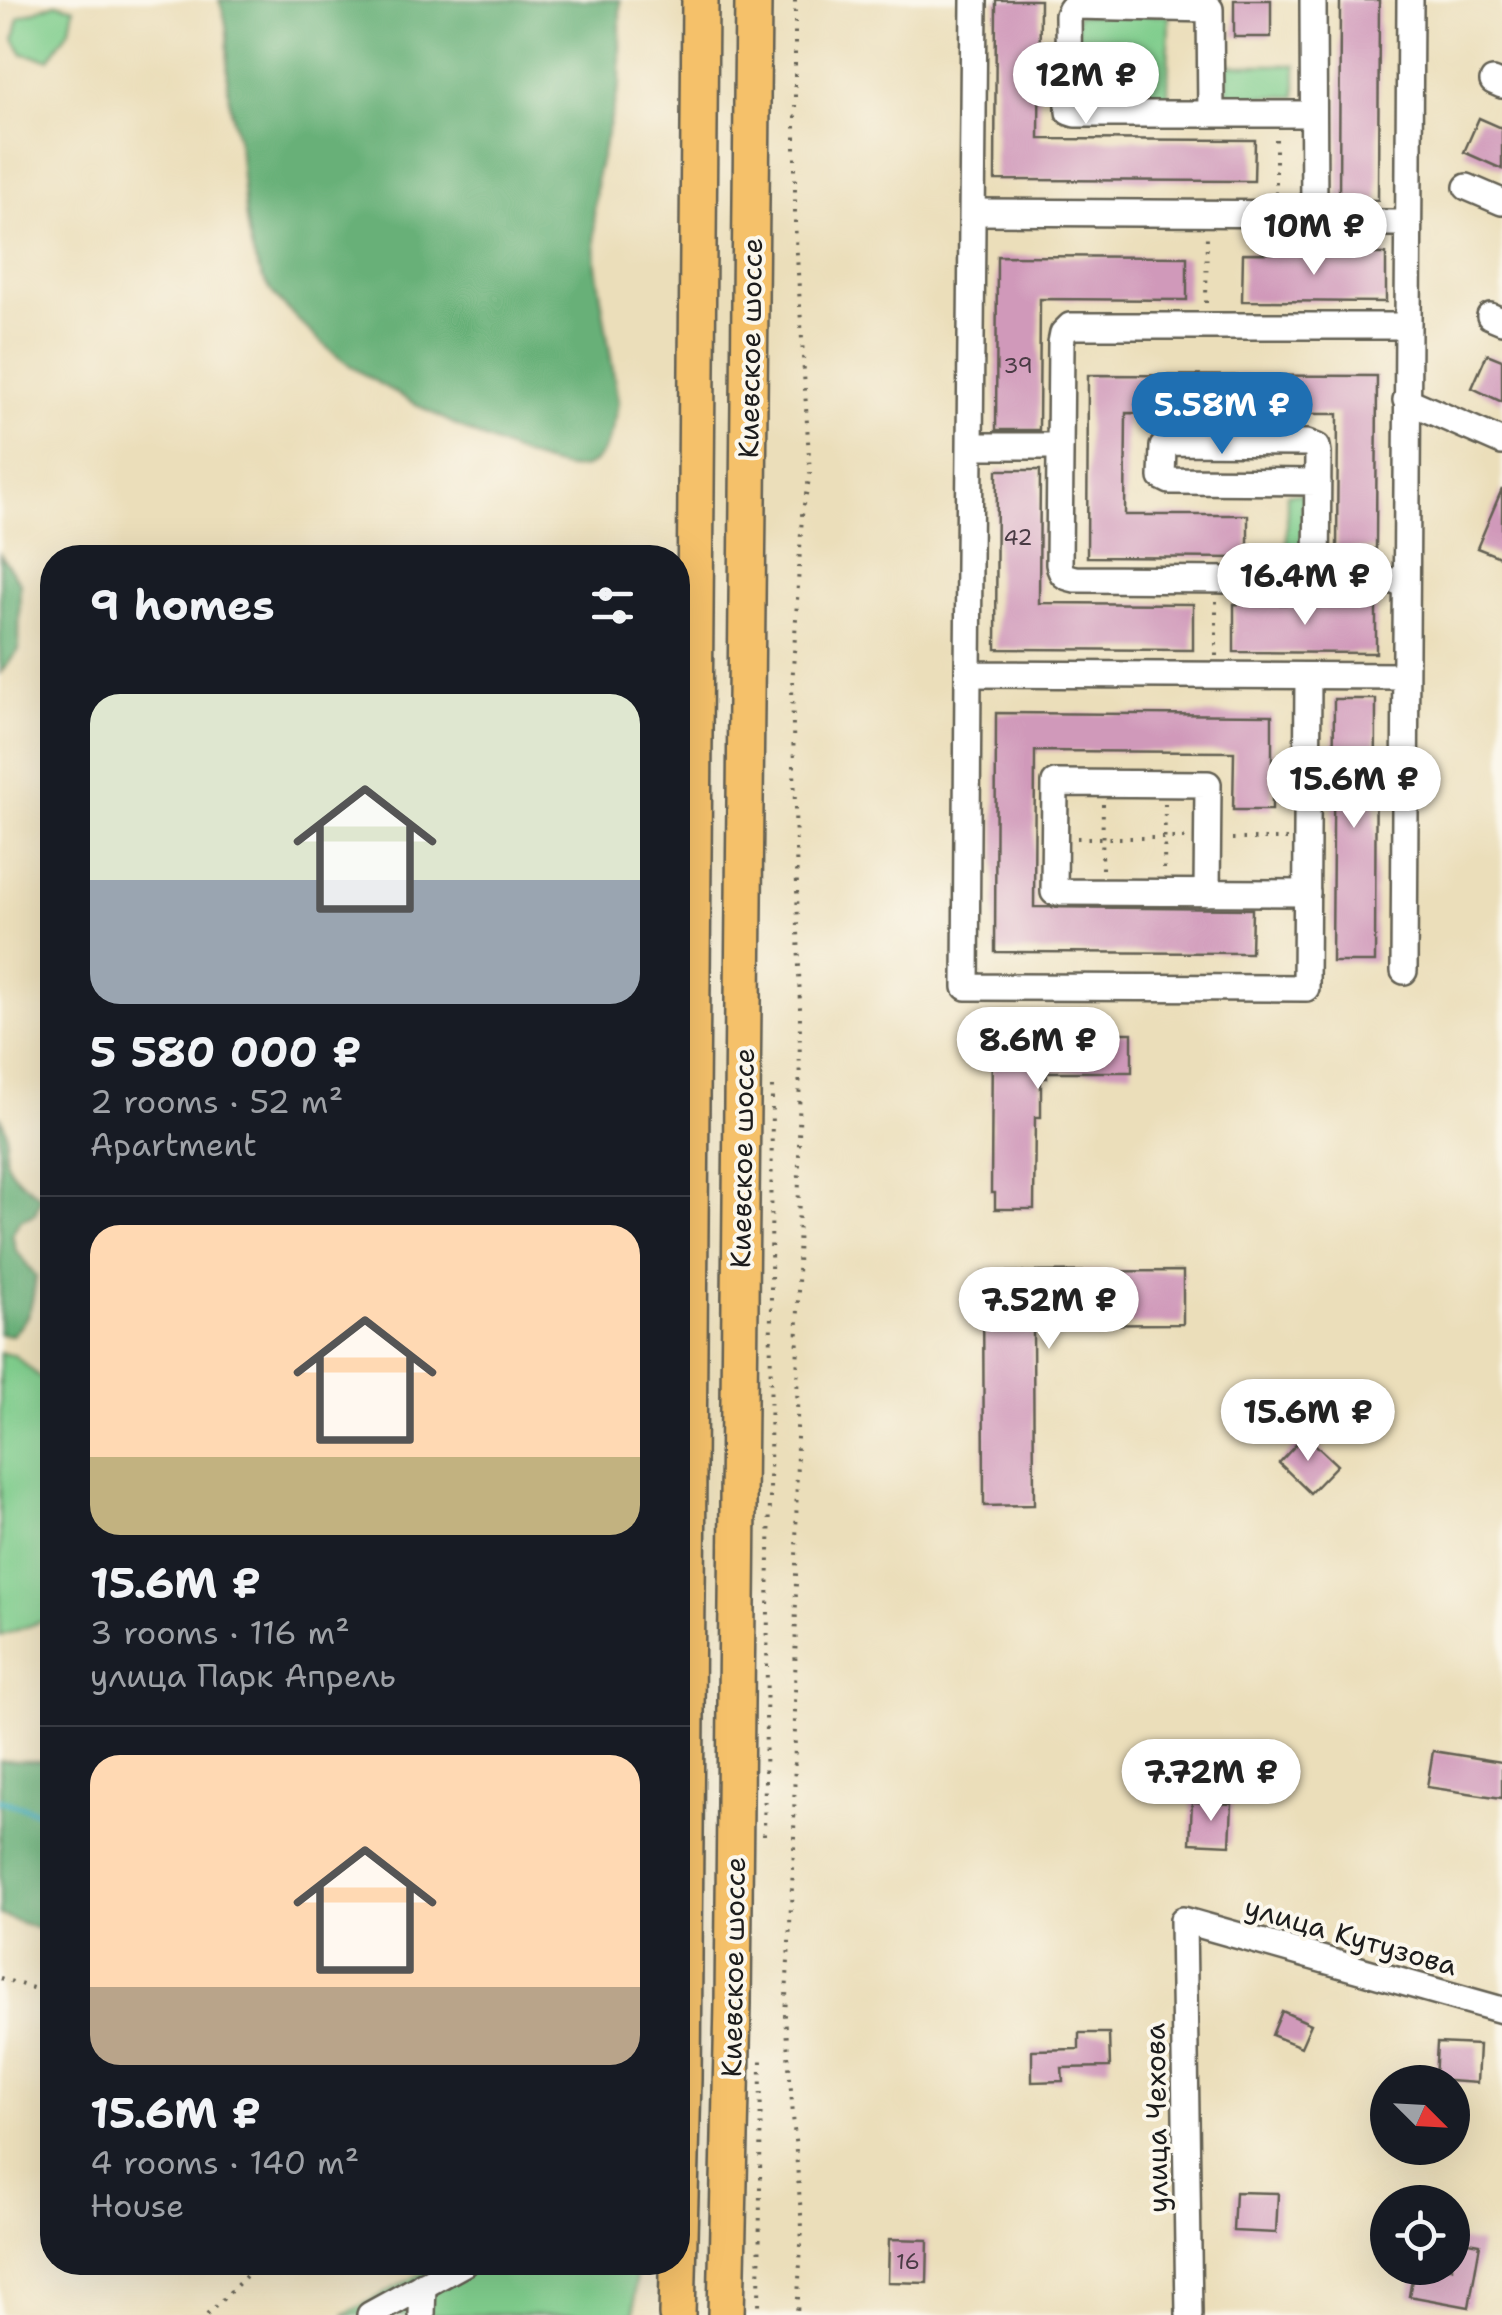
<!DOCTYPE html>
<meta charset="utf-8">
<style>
:root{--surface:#171b24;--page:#20242c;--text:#f1f3f6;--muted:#9ea1a6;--line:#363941;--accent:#1f6fb2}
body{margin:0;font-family:"Shantell Sans",sans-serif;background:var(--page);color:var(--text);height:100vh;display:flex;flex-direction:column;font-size:38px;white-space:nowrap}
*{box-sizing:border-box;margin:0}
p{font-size:32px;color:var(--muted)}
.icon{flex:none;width:55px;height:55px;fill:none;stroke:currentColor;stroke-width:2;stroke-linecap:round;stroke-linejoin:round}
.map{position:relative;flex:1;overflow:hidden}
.panel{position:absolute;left:40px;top:545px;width:650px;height:1730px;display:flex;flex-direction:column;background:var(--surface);border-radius:40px;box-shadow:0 10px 40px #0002}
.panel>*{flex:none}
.needle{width:65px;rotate:114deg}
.tools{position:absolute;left:1370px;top:2065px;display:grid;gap:20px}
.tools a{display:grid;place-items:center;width:100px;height:100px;border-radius:50%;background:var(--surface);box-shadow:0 10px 40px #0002;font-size:50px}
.price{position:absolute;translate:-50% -85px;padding:0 22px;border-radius:35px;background:#fff;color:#222;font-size:32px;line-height:65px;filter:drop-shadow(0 2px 5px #0008)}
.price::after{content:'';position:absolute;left:50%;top:60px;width:30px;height:22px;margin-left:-15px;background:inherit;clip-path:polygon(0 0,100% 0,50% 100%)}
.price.on{background:var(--accent);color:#fff}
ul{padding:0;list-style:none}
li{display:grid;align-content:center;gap:20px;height:530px;padding:0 50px}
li+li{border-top:2px solid var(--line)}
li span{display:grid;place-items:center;height:310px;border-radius:30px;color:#555}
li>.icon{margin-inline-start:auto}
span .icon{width:180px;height:180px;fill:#fffc;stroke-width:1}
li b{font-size:42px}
h2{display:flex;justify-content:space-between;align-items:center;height:120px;padding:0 50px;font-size:42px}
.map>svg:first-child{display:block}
.green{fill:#7fcd8c;stroke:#4e7454;stroke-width:2.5}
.forest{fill:#67b078;stroke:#42664a;stroke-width:2.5}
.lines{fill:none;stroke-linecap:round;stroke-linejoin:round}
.stream{stroke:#3caaba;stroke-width:6}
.building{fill:#d099ba}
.minor-casing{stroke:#646053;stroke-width:30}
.highway-casing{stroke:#646053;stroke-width:40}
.path{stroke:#646053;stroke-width:4;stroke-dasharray:2.5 8;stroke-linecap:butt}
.minor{stroke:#fff;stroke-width:25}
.highway{stroke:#f5c16b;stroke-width:35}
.labels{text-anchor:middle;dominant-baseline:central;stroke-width:8;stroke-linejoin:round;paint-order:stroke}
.number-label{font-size:22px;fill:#493b44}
.street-label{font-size:28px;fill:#1c1c1c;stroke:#fbf7ec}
</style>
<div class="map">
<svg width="1502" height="2315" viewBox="0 0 1502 2315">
<rect width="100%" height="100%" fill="#fbf7ec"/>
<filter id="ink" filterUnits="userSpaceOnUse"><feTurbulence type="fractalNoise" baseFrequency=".01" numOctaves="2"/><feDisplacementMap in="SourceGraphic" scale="20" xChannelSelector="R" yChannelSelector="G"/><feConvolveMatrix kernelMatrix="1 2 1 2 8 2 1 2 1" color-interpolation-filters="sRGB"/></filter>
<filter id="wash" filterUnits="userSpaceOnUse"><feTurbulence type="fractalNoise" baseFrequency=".0048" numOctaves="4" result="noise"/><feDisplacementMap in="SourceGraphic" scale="40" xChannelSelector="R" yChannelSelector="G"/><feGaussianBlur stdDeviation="2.25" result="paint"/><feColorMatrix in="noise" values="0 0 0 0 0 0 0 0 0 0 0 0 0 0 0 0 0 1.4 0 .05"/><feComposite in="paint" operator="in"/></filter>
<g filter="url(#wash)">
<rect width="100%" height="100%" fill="#ebdeba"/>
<g class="green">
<path d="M56,3L74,8L70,28L49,59L23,54L14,39L19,17Z"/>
<path d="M1076,15H1169L1168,99L1075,98Z"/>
<path d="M1227,65H1296V97L1227,96Z"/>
<path d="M1287,494H1303L1302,566L1287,565Z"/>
<path d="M0,1353L14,1355L52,1388V1618L0,1636Z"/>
<path d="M442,2263H636L634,2315H343Z"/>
</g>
<g class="forest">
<path d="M219,0H620V83L597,173L594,212L596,266L618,402C615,422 607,460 585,467C546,480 381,388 345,362C330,352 279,303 269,288C240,246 246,190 238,141C235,124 229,107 228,89C226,58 232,30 219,0Z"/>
<path d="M0,554L20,583L19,650L0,673Z"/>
<path d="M0,1115C9,1136 6,1134 5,1154C5,1173 28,1186 41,1197L35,1214L20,1220L12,1234L16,1250L36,1276C33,1301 31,1318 12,1335L0,1334Z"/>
<path d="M0,1761H52V1934L0,1915Z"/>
</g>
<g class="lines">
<path class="stream" d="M0,1800L52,1816"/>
</g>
<g id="blocks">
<g class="building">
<path d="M996,0H1040L1039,139L1255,140L1254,181L995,180Z"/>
<rect x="1234" y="0" width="37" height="37"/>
<path d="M1340,0H1379L1378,200L1339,199Z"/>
<path d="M1479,118L1502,128V169L1464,152Z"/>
<path d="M1243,253L1386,254V302L1242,301Z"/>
<path d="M997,256L1187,257V300L1040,299L1039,430H996Z"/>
<path d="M1487,354L1502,360V402L1472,388Z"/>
<path d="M1088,375L1377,376L1376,549H1337L1338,414L1126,413L1125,515H1248V558L1087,557Z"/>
<path d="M997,470H1040L1039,603L1193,604V650L996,649Z"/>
<path d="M1502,489V558L1477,548Z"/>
<path d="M1234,604L1376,605V653L1234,652Z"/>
<path d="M1334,699H1376L1375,962H1332Z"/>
<path d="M996,713L1272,715V810H1233L1234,752L1035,751L1034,907L1252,909L1251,953L995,952Z"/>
<path d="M1017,1023L1115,1026V1033H1132V1072H1047V1078H1041V1117H1035L1034,1209H995V1193H991L992,1029L1017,1028Z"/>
<path d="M1183,1271V1324L1033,1325L1034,1505L984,1506L983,1272Z"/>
<path d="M1305,1435L1337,1465L1310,1493L1279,1463Z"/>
<path d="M1433,1751L1502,1762V1798L1427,1787Z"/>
<path d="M1192,1802L1232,1804L1230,1845L1190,1843Z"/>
<path d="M1282,2011L1311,2024L1301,2047L1272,2035Z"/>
<path d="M1079,2033H1109L1110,2067L1062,2068L1063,2081L1032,2082V2050L1079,2049Z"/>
<path d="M1437,2043L1479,2045L1477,2083L1435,2080Z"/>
<path d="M1235,2192L1278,2193L1276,2233L1233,2231Z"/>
<path d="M889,2239L928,2240L927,2283L888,2282Z"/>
<path d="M1452,2239L1480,2244L1469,2307L1409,2296L1414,2268H1452Z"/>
</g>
</g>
</g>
<g filter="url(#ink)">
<use href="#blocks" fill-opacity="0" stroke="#646053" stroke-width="2.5"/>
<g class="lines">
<defs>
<g id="minor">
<path d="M974,0L968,674L1405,676"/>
<path d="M1313,0L1314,220L1320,223H1408"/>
<path d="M1493,81L1502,85"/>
<path d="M1211,114L1210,9L1076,6L1071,9L1068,15L1069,112L1075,114H1312"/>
<path d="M1467,187L1502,202"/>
<path d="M973,212L1311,214"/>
<path d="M1490,316L1502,321"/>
<path d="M1406,400L1502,442"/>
<path d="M971,446H1060"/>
<path d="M1317,580L1318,453L1317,447L1307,443L1171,442L1163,447L1162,477L1170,481L1318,482"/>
<path d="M1405,581L1075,579C1065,577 1061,575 1059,564L1061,343L1063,333L1070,326H1407"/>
<path d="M968,674L966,987L1306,988L1308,676"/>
<path d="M1207,893L1208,784L1055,783L1054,892C1139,893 1223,893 1307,893"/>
<path d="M1404,971L1410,0"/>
<path d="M370,2315L466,2262"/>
<path d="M422,2315L423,2285"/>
<path d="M1189,2315L1183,1920L1502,2010"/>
</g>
<g id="highway">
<path d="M677,2315L683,2079L700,0"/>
<path d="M726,2315L733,2003L753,0"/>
</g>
</defs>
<use href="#minor" class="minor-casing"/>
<use href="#highway" class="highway-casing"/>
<g class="path">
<path d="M795,0V222L810,474L802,515L792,687L800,1009L798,1293L794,1850L785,2016L802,2227L797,2315"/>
<path d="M1276,194V133"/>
<path d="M1206,303L1207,233"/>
<path d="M1216,656V600"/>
<path d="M1077,838H1187"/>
<path d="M1232,839H1287"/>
<path d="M1102,869L1103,804"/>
<path d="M1164,869L1165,804"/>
<path d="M764,1835L770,1498L772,1085"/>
<path d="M0,1978L52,1994"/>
<path d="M207,2315L260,2262"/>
<path d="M759,2315L761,2055"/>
</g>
<use href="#minor" class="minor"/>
<use href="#highway" class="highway"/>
</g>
</g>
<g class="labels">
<g class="number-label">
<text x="1018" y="365">39</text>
<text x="1018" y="537">42</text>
<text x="908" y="2261">16</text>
</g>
<g class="street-label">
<text transform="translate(750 348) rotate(-89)">Киевское шоссе</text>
<text transform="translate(742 1158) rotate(-89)">Киевское шоссе</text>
<text transform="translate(1351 1936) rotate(16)">улица Кутузова</text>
<text transform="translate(733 1967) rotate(-89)">Киевское шоссе</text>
<text transform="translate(1156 2118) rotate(-91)">улица Чехова</text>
</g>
</g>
</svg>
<div class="tools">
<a><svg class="needle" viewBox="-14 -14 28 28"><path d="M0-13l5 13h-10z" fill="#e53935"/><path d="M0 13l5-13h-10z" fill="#9ea1a6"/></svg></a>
<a><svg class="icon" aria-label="locate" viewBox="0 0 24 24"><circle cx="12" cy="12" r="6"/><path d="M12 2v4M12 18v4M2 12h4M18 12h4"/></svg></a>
</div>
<b class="price" style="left:1086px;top:127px">12M ₽</b>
<b class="price" style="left:1314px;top:278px">10M ₽</b>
<b class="price on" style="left:1222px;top:457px">5.58M ₽</b>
<b class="price" style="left:1305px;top:628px">16.4M ₽</b>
<b class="price" style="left:1354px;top:831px">15.6M ₽</b>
<b class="price" style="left:1038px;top:1092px">8.6M ₽</b>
<b class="price" style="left:1049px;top:1352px">7.52M ₽</b>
<b class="price" style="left:1308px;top:1464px">15.6M ₽</b>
<b class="price" style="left:1211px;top:1824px">7.72M ₽</b>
<section class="panel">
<h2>9 homes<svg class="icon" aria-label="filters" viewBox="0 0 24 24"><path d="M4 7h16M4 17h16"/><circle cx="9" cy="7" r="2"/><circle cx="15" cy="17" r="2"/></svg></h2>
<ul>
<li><span style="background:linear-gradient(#dfe7d0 60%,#9aa5b1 0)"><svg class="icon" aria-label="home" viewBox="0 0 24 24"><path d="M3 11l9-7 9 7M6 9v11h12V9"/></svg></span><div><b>5 580 000 ₽</b><p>2 rooms · 52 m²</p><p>Apartment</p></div></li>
<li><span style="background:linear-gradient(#ffd9b3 75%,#c2b280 0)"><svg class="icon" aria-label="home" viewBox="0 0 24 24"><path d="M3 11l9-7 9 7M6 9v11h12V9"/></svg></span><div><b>15.6M ₽</b><p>3 rooms · 116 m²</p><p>улица Парк Апрель</p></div></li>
<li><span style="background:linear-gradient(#ffd9b3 75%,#b9a48a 0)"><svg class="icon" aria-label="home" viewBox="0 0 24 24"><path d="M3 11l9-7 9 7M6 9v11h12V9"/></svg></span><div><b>15.6M ₽</b><p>4 rooms · 140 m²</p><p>House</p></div></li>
</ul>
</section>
</div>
